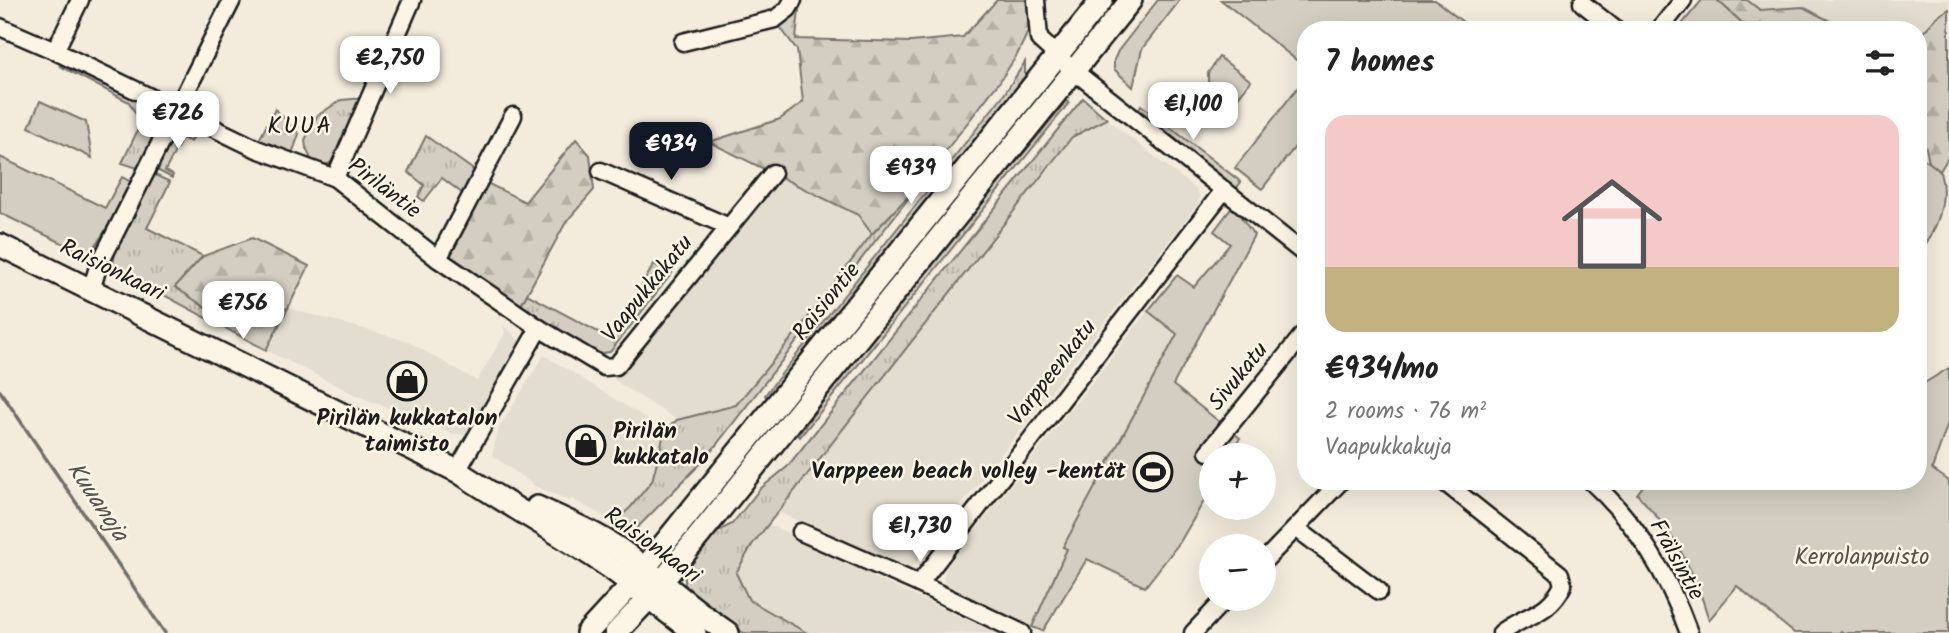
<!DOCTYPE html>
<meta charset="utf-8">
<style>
:root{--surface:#fff;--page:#f2f2f2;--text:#222;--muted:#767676;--accent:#111827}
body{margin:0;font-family:Kalam,sans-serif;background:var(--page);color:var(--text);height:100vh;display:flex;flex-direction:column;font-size:26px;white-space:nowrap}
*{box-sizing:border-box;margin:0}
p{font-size:23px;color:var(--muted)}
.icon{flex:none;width:38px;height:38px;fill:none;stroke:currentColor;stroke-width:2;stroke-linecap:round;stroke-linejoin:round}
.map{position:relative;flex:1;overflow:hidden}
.sheet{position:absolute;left:1297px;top:21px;width:630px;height:469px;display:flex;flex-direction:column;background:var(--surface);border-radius:28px;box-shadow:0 7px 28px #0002}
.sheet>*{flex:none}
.buttons{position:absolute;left:1199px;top:443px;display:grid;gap:14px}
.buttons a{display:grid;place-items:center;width:77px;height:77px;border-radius:50%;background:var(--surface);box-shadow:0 7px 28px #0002;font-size:35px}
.price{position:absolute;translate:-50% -60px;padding:0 16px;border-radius:14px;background:#fff;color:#222;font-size:23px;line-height:46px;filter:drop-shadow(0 2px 4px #0008)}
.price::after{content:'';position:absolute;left:50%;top:42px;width:21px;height:16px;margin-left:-10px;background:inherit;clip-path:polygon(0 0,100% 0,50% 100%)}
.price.on{background:var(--accent);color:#fff}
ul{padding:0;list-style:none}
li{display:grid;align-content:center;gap:14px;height:371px;padding:0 28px}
li span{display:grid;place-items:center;height:217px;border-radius:21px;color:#555}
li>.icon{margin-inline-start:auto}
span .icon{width:126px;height:126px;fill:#fffc;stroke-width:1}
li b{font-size:30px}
h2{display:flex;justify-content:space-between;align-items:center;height:84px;padding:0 28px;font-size:30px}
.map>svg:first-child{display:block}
.built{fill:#e3ddcf}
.grass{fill:url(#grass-tufts);stroke:#78756e;stroke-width:2}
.forest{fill:url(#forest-firs);stroke:#78756e;stroke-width:2}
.park{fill:#d3cec1;stroke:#78756e;stroke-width:2}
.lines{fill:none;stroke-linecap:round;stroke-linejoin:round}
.stream{stroke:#716e68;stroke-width:3.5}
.minor-casing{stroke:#1c1c1c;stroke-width:21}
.major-casing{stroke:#1c1c1c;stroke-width:26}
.minor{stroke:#fcf5e5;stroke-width:16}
.major{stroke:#fcf5e5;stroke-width:21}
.labels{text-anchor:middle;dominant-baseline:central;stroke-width:5;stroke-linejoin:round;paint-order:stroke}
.street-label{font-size:23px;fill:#1c1c1c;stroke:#fcf5e5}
.poi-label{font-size:23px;font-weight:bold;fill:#1c1c1c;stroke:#fcf5e5}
.park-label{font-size:23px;fill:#53514e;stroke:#fcf5e5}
.neighbourhood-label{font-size:24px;letter-spacing:2px;fill:#1c1c1c;stroke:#fcf5e5}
.water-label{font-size:24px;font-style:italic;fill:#55534f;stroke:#fcf5e5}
</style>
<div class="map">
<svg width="1949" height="633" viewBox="0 0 1949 633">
<defs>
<pattern id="grass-tufts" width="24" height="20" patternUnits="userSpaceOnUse" patternTransform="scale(1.75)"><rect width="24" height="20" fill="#d3cec1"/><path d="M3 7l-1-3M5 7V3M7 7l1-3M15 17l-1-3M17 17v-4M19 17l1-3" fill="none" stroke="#b5b0a5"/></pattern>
<pattern id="forest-firs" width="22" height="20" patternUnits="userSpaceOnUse" patternTransform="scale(1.75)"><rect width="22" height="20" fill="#d3cec1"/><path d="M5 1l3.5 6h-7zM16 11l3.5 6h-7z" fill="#b5b0a5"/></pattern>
</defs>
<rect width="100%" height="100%" fill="#f3ecdd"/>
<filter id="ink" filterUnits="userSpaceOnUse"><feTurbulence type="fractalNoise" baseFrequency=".0143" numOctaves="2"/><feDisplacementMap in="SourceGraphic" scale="14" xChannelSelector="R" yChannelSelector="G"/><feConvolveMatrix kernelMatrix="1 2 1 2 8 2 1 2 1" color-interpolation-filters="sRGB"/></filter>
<g filter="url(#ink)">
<g class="built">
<path d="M1747,0H1949V92L1918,131V30H1785Z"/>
<path d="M1107,119L1197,190L1200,197L1198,204L915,564L909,568H902L778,512L1072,137Z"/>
<path d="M779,177L858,215L872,234L796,333L736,405L677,420L614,380Z"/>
<path d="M288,308L407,341L477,381L505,333L503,324L526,347L489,403L465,435L454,434L360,397L266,350Z"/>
<path d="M1148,311L1177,334L1063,546L1067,549L1032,627L949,589L943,580L945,569Z"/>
<path d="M544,355L665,430L652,481L630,508L614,522L572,499L570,501L535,486L492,455L499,428Z"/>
<path d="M768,524L872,571L871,576L996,633H807L749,600L736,573L752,545Z"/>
</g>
<g class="grass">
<path d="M66,61L164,110L166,119L141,169L122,163L144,117L135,113L129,102L60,66Z"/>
<path d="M1025,62V76L1012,97L781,386L767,398L765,395L775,382L1005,93Z"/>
<path d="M366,98L339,157C330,165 325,166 313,164L306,148L305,140L317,116L341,100Z"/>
<path d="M1083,98L1107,119L1072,137L752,545L736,573L749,600L807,633H744L712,613L691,595L685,584V573L690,562L711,535L732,524L760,489L787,467Z"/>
<path d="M1067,100L1069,103L800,437L798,435C883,319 977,211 1067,100Z"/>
<path d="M1141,105L1241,182L1236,189L1139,109Z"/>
<path d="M275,109L299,134L292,154L287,155L259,140Z"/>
<path d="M186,121L196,125L198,130L191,142L182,138L165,171L173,175L172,178L153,168L179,123Z"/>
<path d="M426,136L475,171L463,194L442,178L424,201L418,197L424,185L408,172Z"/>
<path d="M976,170L978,172L964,195L805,395L801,392L819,366Z"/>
<path d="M153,174L170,182L147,228L203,256L175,287L230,293L252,314L288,308L266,350L121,272L113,264L116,248L151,175Z"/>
<path d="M919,185L706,458L635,530L614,522L630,508L652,481L665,430L677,420L736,405L796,333L872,234Z"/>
<path d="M654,264L672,273L610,352L596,354L521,305L527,294L611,339Z"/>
</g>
<g class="forest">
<path d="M800,0L796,39L911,42L963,37L997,0H1030L1029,30L1017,55L1000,81L919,185L872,234L858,215L709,142L780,119L803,102L797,50L780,27L792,17Z"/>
<path d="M1717,0H1747L1760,10L1803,7L1847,30H1750Z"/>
<path d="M1949,9V156L1940,171L1929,163L1926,148L1918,136V38L1937,17Z"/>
<path d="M576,139L590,155L594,190L566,222L521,305L445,257L487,183L525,202Z"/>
<path d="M252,238L309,266L288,308L252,314L230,293L205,307L175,287L203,256Z"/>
</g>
<g class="park">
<path d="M1158,0H1180L1142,49L1133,87L1114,69V60L1118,51Z"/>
<path d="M1221,0H1435L1473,30H1306L1305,67Z"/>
<path d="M1702,0H1717L1750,30H1677Z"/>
<path d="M1219,57L1251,81L1228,110L1208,92V73Z"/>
<path d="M1305,78V134L1262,189L1235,168Z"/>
<path d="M40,101L86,122L92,158L29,127Z"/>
<path d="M1918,155C1925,160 1935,165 1940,172C1949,202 1936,232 1918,255Z"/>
<path d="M0,157L105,208L122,177L135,184L89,256L0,213Z"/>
<path d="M1233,206L1254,235L1173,385L1240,438L1230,455H1211V489L1180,542L1145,587L1087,559L1043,631L1032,627L1067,549L1063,547L1177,334L1148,311L1177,275L1194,287L1230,244L1214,231Z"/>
<path d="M1949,368V420L1932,469L1949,481V633H1844L1841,631L1839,633H1794L1737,586L1709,620C1694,569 1674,533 1637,494L1647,481H1918V387Z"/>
</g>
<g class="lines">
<path class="stream" d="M0,391L165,633"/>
<defs>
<g id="minor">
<path d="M1036,0L1039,39L1074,71L1306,255"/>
<path d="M1582,3L1616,30"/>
<path d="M0,27L55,51L257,149L335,178L438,259L539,328L457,471"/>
<path d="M1659,30L1683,0"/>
<path d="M683,42L775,19L788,9L793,0"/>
<path d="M55,51L80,0"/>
<path d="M601,171L727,226"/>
<path d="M335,178L412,0"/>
<path d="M438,259L513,116"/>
<path d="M91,290L98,267L232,0"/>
<path d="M539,328L604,367L616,366L773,173"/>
<path d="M1208,452L1306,331"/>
<path d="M1443,481L1560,574L1563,585C1549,615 1524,615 1501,633"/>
<path d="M1591,481C1636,522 1669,577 1689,633"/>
<path d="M1296,528L1379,591"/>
<path d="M801,532L919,584L1022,633"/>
<path d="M1264,561L1341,481"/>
<path d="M919,584L1224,190"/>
<path d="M1193,633L1226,598"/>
</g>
<g id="major">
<path d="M0,245L457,471C507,504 559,533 609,567C638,588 666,612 695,633"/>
<path d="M537,507C565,520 594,532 619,549C657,576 690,608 728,633"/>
<path d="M587,633L631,585L1102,0"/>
<path d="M616,633L648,599L1131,0"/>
</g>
</defs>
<use href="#minor" class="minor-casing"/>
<use href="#major" class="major-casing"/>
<use href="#minor" class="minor"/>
<use href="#major" class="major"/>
</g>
</g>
<defs>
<symbol id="shop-ring" viewBox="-11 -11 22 22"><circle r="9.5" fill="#fcf5e5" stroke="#1c1c1c" stroke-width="1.5"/><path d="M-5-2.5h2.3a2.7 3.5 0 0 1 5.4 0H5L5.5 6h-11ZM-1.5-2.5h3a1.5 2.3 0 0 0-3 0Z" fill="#1c1c1c"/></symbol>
<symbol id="stadium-ring" viewBox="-11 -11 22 22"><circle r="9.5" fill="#fcf5e5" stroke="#1c1c1c" stroke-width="1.5"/><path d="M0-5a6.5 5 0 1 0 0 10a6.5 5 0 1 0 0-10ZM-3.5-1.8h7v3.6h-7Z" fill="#1c1c1c"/></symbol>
</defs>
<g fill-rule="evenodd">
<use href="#shop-ring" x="385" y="359" width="44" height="44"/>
<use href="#shop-ring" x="564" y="423" width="44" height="44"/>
<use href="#stadium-ring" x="1131" y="450" width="44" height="44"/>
</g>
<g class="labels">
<g class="street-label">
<text transform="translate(384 189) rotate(37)">Piriläntie</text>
<text transform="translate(112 271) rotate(26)">Raisionkaari</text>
<text transform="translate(648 289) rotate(-51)">Vaapukkakatu</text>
<text transform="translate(827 302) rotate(-51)">Raisiontie</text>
<text transform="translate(1053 373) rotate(-52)">Varppeenkatu</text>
<text transform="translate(1239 377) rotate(-51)">Sivukatu</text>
<text transform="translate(652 546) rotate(36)">Raisionkaari</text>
<text transform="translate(1676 560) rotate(61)">Frälsintie</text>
</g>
<g class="poi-label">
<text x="407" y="419">Pirilän kukkatalon<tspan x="407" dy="26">taimisto</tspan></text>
<text x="613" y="432" text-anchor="start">Pirilän<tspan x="613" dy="26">kukkatalo</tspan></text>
<text x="1126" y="472" text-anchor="end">Varppeen beach volley -kentät</text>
</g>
<g class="park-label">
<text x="1862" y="558">Kerrolanpuisto</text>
</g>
<g class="neighbourhood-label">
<text x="300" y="126">KUUA</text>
</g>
<g class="water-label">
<text transform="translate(97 502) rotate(56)">Kuuanoja</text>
</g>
</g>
</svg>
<div class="buttons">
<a>+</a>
<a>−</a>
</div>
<b class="price" style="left:390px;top:96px">€2,750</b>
<b class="price" style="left:1193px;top:142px">€1,100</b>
<b class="price" style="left:178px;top:151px">€726</b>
<b class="price on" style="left:671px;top:182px">€934</b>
<b class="price" style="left:911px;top:206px">€939</b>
<b class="price" style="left:243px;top:341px">€756</b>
<b class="price" style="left:920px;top:564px">€1,730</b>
<section class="sheet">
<h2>7 homes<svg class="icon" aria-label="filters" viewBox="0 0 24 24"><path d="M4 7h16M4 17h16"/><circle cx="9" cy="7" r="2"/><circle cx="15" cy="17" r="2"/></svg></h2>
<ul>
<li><span style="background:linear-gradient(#f6c9c9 70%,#c2b280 0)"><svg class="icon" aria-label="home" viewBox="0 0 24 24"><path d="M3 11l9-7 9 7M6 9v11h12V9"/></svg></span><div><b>€934/mo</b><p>2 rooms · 76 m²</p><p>Vaapukkakuja</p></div></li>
</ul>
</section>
</div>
